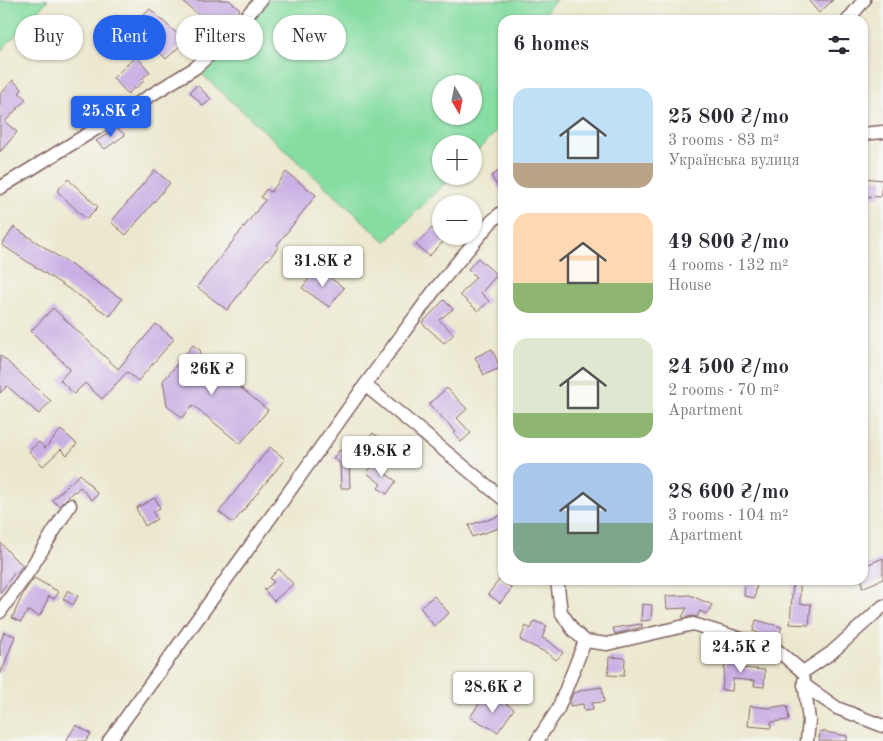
<!DOCTYPE html>
<meta charset="utf-8">
<style>
:root{--surface:#fff;--page:#f7f7f7;--text:#2b2b33;--muted:#7c7c81;--accent:#2563eb}
body{margin:0;font-family:"Old Standard TT",serif;background:var(--page);color:var(--text);height:100vh;display:flex;flex-direction:column;font-size:19px;white-space:nowrap}
*{box-sizing:border-box;margin:0}
p{font-size:16px;color:var(--muted)}
.icon{flex:none;width:28px;height:28px;fill:none;stroke:currentColor;stroke-width:2;stroke-linecap:round;stroke-linejoin:round}
.map{position:relative;flex:1;overflow:hidden}
.sheet{position:absolute;left:498px;top:15px;width:370px;height:570px;display:flex;flex-direction:column;background:var(--surface);border-radius:15px;box-shadow:0 1px 4px #0004}
.sheet>*{flex:none}
.guide{position:absolute;left:15px;top:15px;width:408px;height:45px;display:flex;gap:10px}
.needle{width:32px;rotate:170deg}
.buttons{position:absolute;left:432px;top:75px;display:grid;gap:10px}
.buttons a{display:grid;place-items:center;width:50px;height:50px;border-radius:50%;background:var(--surface);box-shadow:0 1px 4px #0004;font-size:25px}
.price{position:absolute;translate:-50% -42px;padding:0 11px;border-radius:5px;background:#fff;color:#222;font-size:16px;line-height:32px;filter:drop-shadow(0 1px 2px #0008)}
.price::after{content:'';position:absolute;left:50%;top:30px;width:15px;height:11px;margin-left:-8px;background:inherit;clip-path:polygon(0 0,100% 0,50% 100%)}
.price.active{background:var(--accent);color:#fff}
ul{padding:0;list-style:none}
li{display:flex;align-items:center;gap:15px;height:125px;padding:0 15px}
li span{display:grid;place-items:center;flex:none;width:140px;height:100px;border-radius:15px;color:#555}
li>.icon{margin-inline-start:auto}
span .icon{width:60px;height:60px;fill:#fffc;stroke-width:1}
li b{font-size:21px}
h2{display:flex;justify-content:space-between;align-items:center;height:60px;padding:0 15px;font-size:21px}
.pill{padding:0 18px;border-radius:22px;background:var(--surface);box-shadow:0 1px 4px #0004;font-size:18px;line-height:45px}
.pill.active{background:var(--accent);color:#fff}
.map>svg:first-child{display:block}
.green{fill:#85dda1;stroke:#687e66;fill-rule:evenodd}
.building{fill:#c9afe4}
.lines{fill:none;stroke-linecap:round;stroke-linejoin:round}
.minor-casing{stroke:#836564;stroke-width:15}
.minor{stroke:#fff;stroke-width:12}
</style>
<div class="map">
<svg width="883" height="741" viewBox="0 0 883 741">
<rect width="100%" height="100%" fill="#f6f6f2"/>
<filter id="ink" filterUnits="userSpaceOnUse"><feTurbulence type="fractalNoise" baseFrequency=".02" numOctaves="2"/><feDisplacementMap in="SourceGraphic" scale="10" xChannelSelector="R" yChannelSelector="G"/><feConvolveMatrix kernelMatrix="1 2 1 2 8 2 1 2 1" color-interpolation-filters="sRGB"/></filter>
<filter id="wash" filterUnits="userSpaceOnUse"><feTurbulence type="fractalNoise" baseFrequency=".0096" numOctaves="4" result="noise"/><feDisplacementMap in="SourceGraphic" scale="20" xChannelSelector="R" yChannelSelector="G"/><feGaussianBlur stdDeviation="1.12" result="paint"/><feColorMatrix in="noise" values="0 0 0 0 0 0 0 0 0 0 0 0 0 0 0 0 0 1.4 0 .05"/><feComposite in="paint" operator="in"/></filter>
<g filter="url(#wash)">
<rect width="100%" height="100%" fill="#ece8cf"/>
<g class="green">
<path d="M0,0H48L7,44L0,53Z"/>
<path d="M261,0H556L538,20H502V126L474,154V144H441V176H452L386,242L195,68ZM441,84H474V116H441Z"/>
</g>
<g id="blocks">
<g class="building">
<path d="M181,0H229L240,9L214,40L202,28L207,22Z"/>
<path d="M808,0H833L819,13Z"/>
<path d="M150,9L185,41L166,59L133,26Z"/>
<path d="M136,56L150,72L142,79L144,81L135,89L134,88L128,94L113,78Z"/>
<path d="M13,80L22,89L19,93L26,99L5,122L17,132L0,152V95Z"/>
<path d="M197,85L211,99L203,106L190,92Z"/>
<path d="M117,128L125,135L105,149L96,141Z"/>
<path d="M502,169V193L491,176Z"/>
<path d="M155,170L170,183L126,235L111,222Z"/>
<path d="M286,172L316,195L277,245L279,246L268,260L267,259L227,310L197,287L265,200L261,197L266,189L271,192Z"/>
<path d="M862,178L883,180L880,197L862,196Z"/>
<path d="M68,179L98,207L86,219L57,191Z"/>
<path d="M14,227L122,299L110,316L2,245Z"/>
<path d="M432,228L445,240L429,256L416,245Z"/>
<path d="M478,258L497,275L481,293L489,301L478,311L460,295L476,277L468,269Z"/>
<path d="M317,268L344,288L329,307L302,288Z"/>
<path d="M444,300L453,309L439,320L454,334L444,343L422,323Z"/>
<path d="M53,308L118,369L156,324L174,339L138,381L127,372L102,399L85,383L74,394L60,380L70,369L31,331Z"/>
<path d="M193,345L201,351L199,354L268,410L240,444L193,405L182,418L167,405L163,381Z"/>
<path d="M492,349L500,368L484,375L475,357Z"/>
<path d="M0,355L51,401L39,414L7,386L0,393Z"/>
<path d="M447,388L467,409L457,418L471,433L461,442L454,433L456,432L429,404Z"/>
<path d="M61,430L77,444L67,455L61,449L43,466L29,451L39,442L45,448Z"/>
<path d="M373,433L388,445L375,461L360,449Z"/>
<path d="M270,447L285,459L233,523L219,512Z"/>
<path d="M349,448L357,455L351,462L349,460L350,488H341L340,463L333,458L340,450L344,454Z"/>
<path d="M375,463L384,470L383,472L396,481L387,494L378,488L381,484L367,473Z"/>
<path d="M80,474L98,494L92,500L80,487L75,492L74,491L59,506L52,500Z"/>
<path d="M155,498L160,508L153,512L157,519L145,526L136,508Z"/>
<path d="M502,515V527L472,537L469,525L485,520V521Z"/>
<path d="M0,542L13,557L23,565L17,573L15,572L0,593Z"/>
<path d="M883,558V579L862,588V567Z"/>
<path d="M279,569L293,584L274,601L264,590L274,582L270,578Z"/>
<path d="M34,578L59,592L54,599L49,596L40,616L28,611L21,622L12,618L24,592Z"/>
<path d="M500,579L512,588L500,603L488,594Z"/>
<path d="M745,580H757L755,598L744,596Z"/>
<path d="M793,581L800,582V604H811L809,625L790,624Z"/>
<path d="M68,590L78,596L73,605L63,599Z"/>
<path d="M690,595L712,605L706,614L700,611L697,617L692,616L684,618L682,617L687,608L667,609L666,596Z"/>
<path d="M434,596L449,613L434,626L420,607Z"/>
<path d="M642,604L652,605L651,620L641,621Z"/>
<path d="M756,620L782,627L776,640L753,631Z"/>
<path d="M534,621L547,626L542,638L550,642L563,653L556,660L549,654L520,640L526,626L531,629Z"/>
<path d="M642,624V627L615,634L613,628Z"/>
<path d="M4,632L15,636L1,674L0,643Z"/>
<path d="M609,657L625,658L624,676L608,675Z"/>
<path d="M726,657L741,659L740,668L765,670L764,687L754,686L755,681L733,679L732,691L722,690Z"/>
<path d="M602,687L604,702L592,703L593,710L584,711L583,704L570,706V702L573,693L581,691V690Z"/>
<path d="M494,696L514,709L498,732L470,717L481,701L487,704Z"/>
<path d="M787,705L789,720L771,722V728L748,726L750,706L769,708Z"/>
<path d="M76,725L91,734L86,741H66Z"/>
<path d="M820,731L847,736V741H819Z"/>
</g>
</g>
</g>
<g filter="url(#ink)">
<use href="#blocks" fill-opacity="0" stroke="#836564" stroke-width="1"/>
<g class="lines">
<defs>
<g id="minor">
<path d="M848,20L864,0"/>
<path d="M862,134L883,132"/>
<path d="M0,188L195,68L218,47L261,0"/>
<path d="M365,385L502,498"/>
<path d="M557,580L561,612L573,630L585,641L607,644L693,624L777,650L803,672"/>
<path d="M0,612L31,568L70,505"/>
<path d="M803,672L831,653L883,606"/>
<path d="M804,681L809,721L807,741"/>
<path d="M804,685L837,708L883,726"/>
<path d="M109,741L246,552L365,385L436,288L491,222L502,212"/>
<path d="M537,741L558,709L585,641"/>
</g>
</defs>
<use href="#minor" class="minor-casing"/>
<use href="#minor" class="minor"/>
</g>
</g>
</svg>
<div class="buttons">
<a><svg class="needle" viewBox="-14 -14 28 28"><path d="M0-13l5 13h-10z" fill="#e53935"/><path d="M0 13l5-13h-10z" fill="#7c7c81"/></svg></a>
<a>+</a>
<a>−</a>
</div>
<b class="price active" style="left:111px;top:138px">25.8K ₴</b>
<b class="price" style="left:323px;top:288px">31.8K ₴</b>
<b class="price" style="left:212px;top:396px">26K ₴</b>
<b class="price" style="left:382px;top:478px">49.8K ₴</b>
<b class="price" style="left:741px;top:674px">24.5K ₴</b>
<b class="price" style="left:493px;top:714px">28.6K ₴</b>
<div class="guide">
<a class="pill">Buy</a>
<a class="pill active">Rent</a>
<a class="pill">Filters</a>
<a class="pill">New</a>
</div>
<section class="sheet">
<h2>6 homes<svg class="icon" aria-label="filters" viewBox="0 0 24 24"><path d="M4 7h16M4 17h16"/><circle cx="9" cy="7" r="2"/><circle cx="15" cy="17" r="2"/></svg></h2>
<ul>
<li><span style="background:linear-gradient(#bfe0f5 75%,#b9a48a 0)"><svg class="icon" aria-label="home" viewBox="0 0 24 24"><path d="M3 11l9-7 9 7M6 9v11h12V9"/></svg></span><div><b>25 800 ₴/mo</b><p>3 rooms · 83 m²</p><p>Українська вулиця</p></div></li>
<li><span style="background:linear-gradient(#ffd9b3 70%,#8fb573 0)"><svg class="icon" aria-label="home" viewBox="0 0 24 24"><path d="M3 11l9-7 9 7M6 9v11h12V9"/></svg></span><div><b>49 800 ₴/mo</b><p>4 rooms · 132 m²</p><p>House</p></div></li>
<li><span style="background:linear-gradient(#dfe7d0 75%,#8fb573 0)"><svg class="icon" aria-label="home" viewBox="0 0 24 24"><path d="M3 11l9-7 9 7M6 9v11h12V9"/></svg></span><div><b>24 500 ₴/mo</b><p>2 rooms · 70 m²</p><p>Apartment</p></div></li>
<li><span style="background:linear-gradient(#a9c7e8 60%,#7fa58c 0)"><svg class="icon" aria-label="home" viewBox="0 0 24 24"><path d="M3 11l9-7 9 7M6 9v11h12V9"/></svg></span><div><b>28 600 ₴/mo</b><p>3 rooms · 104 m²</p><p>Apartment</p></div></li>
</ul>
</section>
</div>
